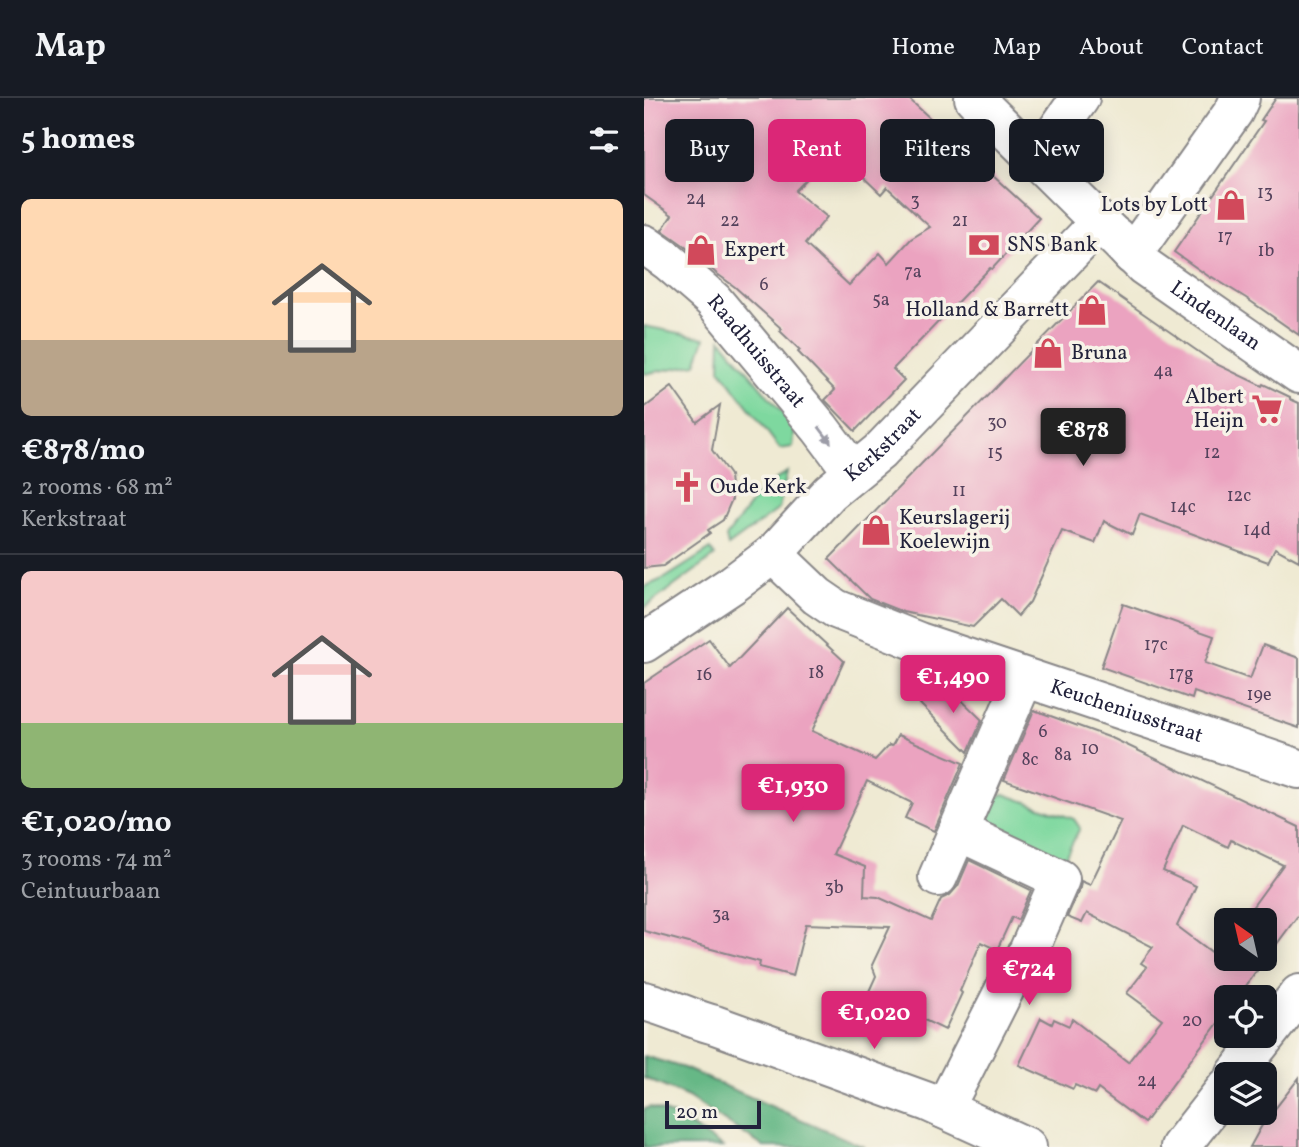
<!DOCTYPE html>
<meta charset="utf-8">
<style>
:root{--surface:#171b24;--page:#242831;--text:#f1f3f6;--muted:#9ea1a6;--line:#363941;--accent:#db2777}
body{margin:0;font-family:Vollkorn,serif;background:var(--page);color:var(--text);height:100vh;display:flex;flex-direction:column;font-size:26px;white-space:nowrap}
*{box-sizing:border-box;margin:0}
p{font-size:23px;color:var(--muted)}
.icon{flex:none;width:38px;height:38px;fill:none;stroke:currentColor;stroke-width:2;stroke-linecap:round;stroke-linejoin:round}
.map{position:relative;flex:1;overflow:hidden}
.sheet{display:flex;flex-direction:column;background:var(--surface);width:644px}
.sheet>*{flex:none}
.hud{position:absolute;left:21px;top:21px;width:528px;height:63px;display:flex;gap:14px}
.needle{width:46px;rotate:326deg}
.buttons{position:absolute;left:570px;top:810px;display:grid;gap:14px}
.buttons a{display:grid;place-items:center;width:63px;height:63px;border-radius:10px;background:var(--surface);box-shadow:0 4px 18px #0003;font-size:35px}
.scale{position:absolute;left:21px;bottom:18px;width:96px;box-sizing:border-box;padding-left:7px;border:4px solid #22223b;border-top:0;font-size:19px;line-height:24px;white-space:nowrap;color:#22223b;-webkit-text-stroke:5px #f7f3e8;paint-order:stroke}
.price{position:absolute;translate:-50% -60px;padding:0 16px;border-radius:7px;background:var(--accent);color:#fff;font-size:23px;line-height:46px;filter:drop-shadow(0 2px 4px #0008)}
.price::after{content:'';position:absolute;left:50%;top:42px;width:21px;height:16px;margin-left:-10px;background:inherit;clip-path:polygon(0 0,100% 0,50% 100%)}
.price.active{background:#222;color:#fff}
ul{padding:0;list-style:none}
li{display:grid;align-content:center;gap:14px;height:371px;padding:0 21px}
li+li{border-top:2px solid var(--line)}
li span{display:grid;place-items:center;height:217px;border-radius:10px;color:#555}
li>.icon{margin-inline-start:auto}
span .icon{width:126px;height:126px;fill:#fffc;stroke-width:1}
li b{font-size:30px}
h2{display:flex;justify-content:space-between;align-items:center;height:84px;padding:0 21px;font-size:30px}
.tag{padding:0 24px;border-radius:10px;background:var(--surface);box-shadow:0 4px 18px #0003;font-size:24px;line-height:63px}
.tag.active{background:var(--accent);color:#fff}
header{display:flex;align-items:center;gap:42px;box-sizing:border-box;height:98px;padding:0 35px;background:var(--surface);border-bottom:2px solid var(--line)}
header strong{font-size:33px}
nav{display:flex;gap:38px;margin-inline-start:auto;font-size:24px}
main{display:flex;flex:1;min-height:0}
.map>svg:first-child{display:block}
.green{fill:#7ed89f;stroke:#507d6d;stroke-width:2}
.forest{fill:#66b886;stroke:#446d60;stroke-width:2}
.building{fill:#eba3c0;fill-rule:evenodd}
.lines{fill:none;stroke-linecap:round;stroke-linejoin:round}
.minor-casing{stroke:#888687;stroke-width:42}
.minor{stroke:#fff;stroke-width:38}
.oneway{fill:#9c9ca7}
.labels{text-anchor:middle;dominant-baseline:central;stroke-width:7;stroke-linejoin:round;paint-order:stroke}
.number-label{font-size:18px;fill:#54425c}
.poi-label{font-size:21px;fill:#22223b;stroke:#f7f3e8;text-anchor:start}
.street-label{font-size:21px;fill:#22223b;stroke:#f7f3e8}
</style>
<header>
<strong>Map</strong>
<nav><a>Home</a><a>Map</a><a>About</a><a>Contact</a></nav>
</header>
<main>
<section class="sheet">
<h2>5 homes<svg class="icon" aria-label="filters" viewBox="0 0 24 24"><path d="M4 7h16M4 17h16"/><circle cx="9" cy="7" r="2"/><circle cx="15" cy="17" r="2"/></svg></h2>
<ul>
<li><span style="background:linear-gradient(#ffd9b3 65%,#b9a48a 0)"><svg class="icon" aria-label="home" viewBox="0 0 24 24"><path d="M3 11l9-7 9 7M6 9v11h12V9"/></svg></span><div><b>€878/mo</b><p>2 rooms · 68 m²</p><p>Kerkstraat</p></div></li>
<li><span style="background:linear-gradient(#f6c9c9 70%,#8fb573 0)"><svg class="icon" aria-label="home" viewBox="0 0 24 24"><path d="M3 11l9-7 9 7M6 9v11h12V9"/></svg></span><div><b>€1,020/mo</b><p>3 rooms · 74 m²</p><p>Ceintuurbaan</p></div></li>
</ul>
</section>
<div class="map">
<svg width="655" height="1049" viewBox="0 0 655 1049">
<rect width="100%" height="100%" fill="#f7f3e8"/>
<filter id="ink" filterUnits="userSpaceOnUse"><feTurbulence type="fractalNoise" baseFrequency=".0143" numOctaves="2"/><feDisplacementMap in="SourceGraphic" scale="14" xChannelSelector="R" yChannelSelector="G"/><feConvolveMatrix kernelMatrix="1 2 1 2 8 2 1 2 1" color-interpolation-filters="sRGB"/></filter>
<filter id="wash" filterUnits="userSpaceOnUse"><feTurbulence type="fractalNoise" baseFrequency=".00686" numOctaves="4" result="noise"/><feDisplacementMap in="SourceGraphic" scale="28" xChannelSelector="R" yChannelSelector="G"/><feGaussianBlur stdDeviation="1.57" result="paint"/><feColorMatrix in="noise" values="0 0 0 0 0 0 0 0 0 0 0 0 0 0 0 0 0 1.4 0 .05"/><feComposite in="paint" operator="in"/></filter>
<g filter="url(#wash)">
<rect width="100%" height="100%" fill="#efead3"/>
<g class="green">
<path d="M0,228L61,240L52,266L0,276Z"/>
<path d="M77,241L151,330L149,349L136,351L76,271Z"/>
<path d="M143,374L135,411L84,448L82,439L118,391Z"/>
<path d="M67,451L71,458L0,510V489L21,480Z"/>
<path d="M360,696L430,721L436,730L420,761L416,764L341,727C340,715 348,699 360,696Z"/>
</g>
<g class="forest">
<path d="M0,958L40,970L220,1049H120L44,999L0,980Z"/>
<path d="M6,1009L33,1019L79,1049H0V1011Z"/>
</g>
<g id="blocks">
<g class="building">
<path d="M0,0H264L395,120L348,171L346,170L249,271L260,282L211,333L181,302L191,292L154,254L156,252L136,233L138,231L91,189L72,175L38,146L18,132L28,117L0,97ZM191,52L237,96L243,89L286,129L267,141L245,165L236,155L205,187L161,146L183,119L151,93Z"/>
<path d="M632,0H655V237L602,200L568,179L567,180L530,154L620,23L617,22Z"/>
<path d="M454,184L572,266L618,288L619,286L646,299V301L655,305V463L631,450L624,464L496,416L488,437L460,423L451,445L418,433L386,504L374,518L357,501L329,529L259,514L226,501L185,461Z"/>
<path d="M28,289L53,324L76,307L68,352L86,377L88,401L79,422L64,432L66,435L19,468L0,470V310Z"/>
<path d="M479,506L570,538L561,565L606,581L619,547L655,560V630L550,594L548,601L457,569Z"/>
<path d="M143,510L200,563L168,633L231,662L245,647L248,648L254,637L319,665L290,733L261,720L268,705L223,683L189,756L221,769L220,798L234,799L287,823L297,801L306,797L314,788L325,762L387,792L374,822L368,819L353,852L337,844L316,893L318,895L301,932L272,918L269,920L241,907L212,922L232,878L228,867L246,829L162,826L149,878L115,869L116,864L0,833V585L65,541L86,570Z"/>
<path d="M298,583L338,622L324,654L276,606Z"/>
<path d="M390,612L470,641L655,729V816L593,900H583V913L500,1025L454,991L451,996L431,987L429,991L375,967L397,920L408,926L410,921L425,928L428,921L484,964L518,921L483,895L503,869L497,865L509,849L443,815L438,825L423,819L436,790L437,783L446,787L477,723L360,682ZM539,727L584,749L587,742L639,767L599,822H621V861H583V844L573,858L533,828L552,788L519,773Z"/>
<path d="M655,980V1049H606L617,1029Z"/>
</g>
</g>
</g>
<g filter="url(#ink)">
<use href="#blocks" fill-opacity="0" stroke="#888687" stroke-width="2"/>
<g class="lines">
<defs>
<g id="minor">
<path id="s1" d="M330,0L500,168L655,276"/>
<path d="M393,61L436,0"/>
<path d="M472,139L488,157L590,13L596,0"/>
<path id="s2" d="M0,146L24,163L69,202L176,330L209,374"/>
<path id="s3" d="M129,456L173,498L192,511L275,544L655,671"/>
<path id="s4" d="M0,545L89,486L129,456L186,394L235,354L456,124"/>
<path d="M294,779L380,580"/>
<path d="M0,903C25,909 47,921 71,927L284,1004L383,1049"/>
<path d="M592,976L655,896"/>
<path d="M300,1011L370,873L384,854L416,781L314,733"/>
<path d="M536,1049L583,989"/>
</g>
</defs>
<use href="#minor" class="minor-casing"/>
<use href="#minor" class="minor"/>
</g>
<defs><path id="oneway-solid" d="M-6-.8H1V-3.2L6.5 0L1 3.2V.8H-6Z" transform="scale(1.75)"/></defs>
<use class="oneway" href="#oneway-solid" transform="translate(181 337) rotate(53)"/>
</g>
<defs>
<symbol id="shop-bare" viewBox="-9 -9 18 18"><path d="M-5-2.5h2.3a2.7 3.5 0 0 1 5.4 0H5L5.5 6h-11ZM-1.5-2.5h3a1.5 2.3 0 0 0-3 0Z" fill="#d1495b" stroke="#f7f3e8" stroke-width="2.5" paint-order="stroke"/></symbol>
<symbol id="bank-bare" viewBox="-9 -9 18 18"><path d="M-6-4H6V4H-6ZM0-2.3a2.3 2.3 0 1 0 0 4.6a2.3 2.3 0 1 0 0-4.6Z" fill="#d1495b" stroke="#f7f3e8" stroke-width="2.5" paint-order="stroke"/></symbol>
<symbol id="supermarket-bare" viewBox="-9 -9 18 18"><path d="M-6-5.5h2.5l.6 2H6L4.5 2H-2.5L-4.4-4H-6ZM-1.5 3.2a1.3 1.3 0 1 0 .1 0ZM3 3.2a1.3 1.3 0 1 0 .1 0Z" fill="#d1495b" stroke="#f7f3e8" stroke-width="2.5" paint-order="stroke"/></symbol>
<symbol id="church-bare" viewBox="-9 -9 18 18"><path d="M-1.2-6h2.4v3.5h3.3v2.4h-3.3V6h-2.4V-.1h-3.3v-2.4h3.3Z" fill="#d1495b" stroke="#f7f3e8" stroke-width="2.5" paint-order="stroke"/></symbol>
</defs>
<g fill-rule="evenodd">
<use href="#shop-bare" x="565" y="85" width="44" height="44"/>
<use href="#bank-bare" x="318" y="125" width="44" height="44"/>
<use href="#shop-bare" x="35" y="130" width="44" height="44"/>
<use href="#shop-bare" x="426" y="190" width="44" height="44"/>
<use href="#shop-bare" x="382" y="233" width="44" height="44"/>
<use href="#supermarket-bare" x="601" y="289" width="44" height="44"/>
<use href="#church-bare" x="21" y="367" width="44" height="44"/>
<use href="#shop-bare" x="210" y="410" width="44" height="44"/>
</g>
<g class="labels">
<g class="number-label">
<text x="621" y="95">13</text>
<text x="52" y="101">24</text>
<text x="271" y="103">3</text>
<text x="86" y="123">22</text>
<text x="316" y="123">21</text>
<text x="581" y="139">17</text>
<text x="622" y="153">1b</text>
<text x="269" y="174">7a</text>
<text x="120" y="187">6</text>
<text x="237" y="202">5a</text>
<text x="519" y="273">4a</text>
<text x="353" y="325">30</text>
<text x="351" y="355">15</text>
<text x="568" y="355">12</text>
<text x="315" y="393">11</text>
<text x="595" y="398">12c</text>
<text x="539" y="409">14c</text>
<text x="613" y="432">14d</text>
<text x="512" y="547">17c</text>
<text x="172" y="575">18</text>
<text x="537" y="576">17g</text>
<text x="60" y="577">16</text>
<text x="615" y="597">19e</text>
<text x="399" y="634">6</text>
<text x="446" y="651">10</text>
<text x="419" y="657">8a</text>
<text x="386" y="662">8c</text>
<text x="190" y="790">3b</text>
<text x="77" y="817">3a</text>
<text x="548" y="923">20</text>
<text x="503" y="983">24</text>
</g>
<g class="poi-label">
<text x="564" y="107" text-anchor="end">Lots by Lott</text>
<text x="363" y="147">SNS Bank</text>
<text x="80" y="152">Expert</text>
<text x="425" y="212" text-anchor="end">Holland &amp; Barrett</text>
<text x="427" y="255">Bruna</text>
<text x="600" y="299" text-anchor="end">Albert<tspan x="600" dy="24">Heijn</tspan></text>
<text x="66" y="389">Oude Kerk</text>
<text x="255" y="420">Keurslagerij<tspan x="255" dy="24">Koelewijn</tspan></text>
</g>
<g class="street-label">
<text stroke="none"><textPath href="#s1" startOffset="326">Lindenlaan</textPath></text>
<text stroke="none"><textPath href="#s2" startOffset="156">Raadhuisstraat</textPath></text>
<text stroke="none"><textPath href="#s4" startOffset="312">Kerkstraat</textPath></text>
<text stroke="none"><textPath href="#s3" startOffset="392">Keucheniusstraat</textPath></text>
</g>
</g>
</svg>
<div class="buttons">
<a><svg class="needle" viewBox="-14 -14 28 28"><path d="M0-13l5 13h-10z" fill="#e53935"/><path d="M0 13l5-13h-10z" fill="#9ea1a6"/></svg></a>
<a><svg class="icon" aria-label="locate" viewBox="0 0 24 24"><circle cx="12" cy="12" r="6"/><path d="M12 2v4M12 18v4M2 12h4M18 12h4"/></svg></a>
<a><svg class="icon" aria-label="layers" viewBox="0 0 24 24"><path d="M12 4l9 5-9 5-9-5zM3 14l9 5 9-5"/></svg></a>
</div>
<div class="scale">20 m</div>
<b class="price active" style="left:439px;top:370px">€878</b>
<b class="price" style="left:309px;top:617px">€1,490</b>
<b class="price" style="left:149px;top:726px">€1,930</b>
<b class="price" style="left:385px;top:909px">€724</b>
<b class="price" style="left:230px;top:953px">€1,020</b>
<div class="hud">
<a class="tag">Buy</a>
<a class="tag active">Rent</a>
<a class="tag">Filters</a>
<a class="tag">New</a>
</div>
</div>
</main>
